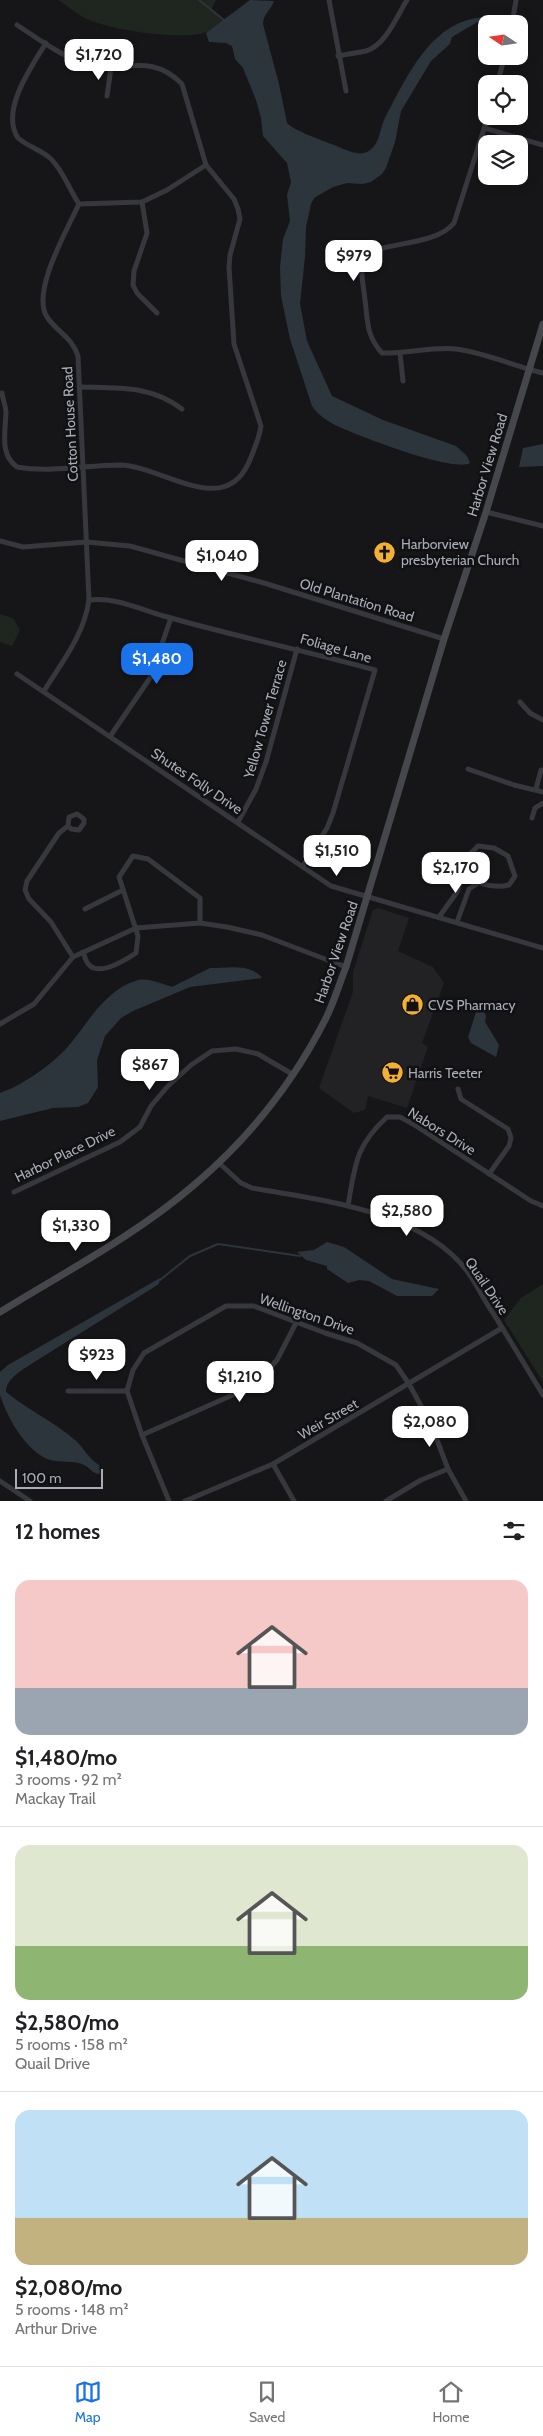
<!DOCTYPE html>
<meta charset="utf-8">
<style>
:root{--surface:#fff;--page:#f2f2f2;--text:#202124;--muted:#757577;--line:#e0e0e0;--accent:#1a73e8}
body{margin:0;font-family:Cabin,sans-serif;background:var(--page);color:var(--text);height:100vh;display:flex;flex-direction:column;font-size:19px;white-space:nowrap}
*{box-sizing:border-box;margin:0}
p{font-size:16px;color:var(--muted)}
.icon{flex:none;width:28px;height:28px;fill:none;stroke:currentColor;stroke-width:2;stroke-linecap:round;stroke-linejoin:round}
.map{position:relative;height:1501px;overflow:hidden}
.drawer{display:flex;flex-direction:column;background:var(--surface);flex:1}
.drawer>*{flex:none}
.needle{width:32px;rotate:283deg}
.controls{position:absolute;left:478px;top:15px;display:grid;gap:10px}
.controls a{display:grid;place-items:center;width:50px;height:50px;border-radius:10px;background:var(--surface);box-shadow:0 2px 12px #0003;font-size:25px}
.scale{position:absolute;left:15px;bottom:12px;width:88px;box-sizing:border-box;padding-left:5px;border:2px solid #a8adb8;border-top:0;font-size:14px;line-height:18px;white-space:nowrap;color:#a8adb8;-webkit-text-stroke:4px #111113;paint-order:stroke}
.price{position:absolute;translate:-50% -42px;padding:0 11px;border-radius:10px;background:#fff;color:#222;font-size:16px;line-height:32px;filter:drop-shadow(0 1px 2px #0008)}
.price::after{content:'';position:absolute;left:50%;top:30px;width:15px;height:11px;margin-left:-8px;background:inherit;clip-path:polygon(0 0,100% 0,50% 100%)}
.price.active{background:var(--accent);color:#fff}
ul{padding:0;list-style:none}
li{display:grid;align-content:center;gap:10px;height:265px;padding:0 15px}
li+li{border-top:1px solid var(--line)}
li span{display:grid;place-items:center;height:155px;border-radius:15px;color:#555}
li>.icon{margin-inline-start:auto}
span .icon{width:90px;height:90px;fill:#fffc;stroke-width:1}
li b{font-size:21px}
h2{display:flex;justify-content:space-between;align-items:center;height:60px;padding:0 15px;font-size:21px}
.dock{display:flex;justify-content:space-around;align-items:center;height:70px;border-top:1px solid var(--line);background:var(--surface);font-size:14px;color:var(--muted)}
.dock a{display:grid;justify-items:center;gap:2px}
.dock .active{color:var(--accent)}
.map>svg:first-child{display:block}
.built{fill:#222225}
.green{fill:#1e261f}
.water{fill:#2c353c}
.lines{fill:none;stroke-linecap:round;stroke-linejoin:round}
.stream{stroke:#2c353c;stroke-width:2}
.street{stroke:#37383d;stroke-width:5}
.secondary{stroke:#45474d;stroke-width:7}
.labels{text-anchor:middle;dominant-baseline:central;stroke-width:5;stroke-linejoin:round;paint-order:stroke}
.street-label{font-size:14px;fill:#a8adb8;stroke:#111113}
.poi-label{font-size:14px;fill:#a8adb8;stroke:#111113;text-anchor:start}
</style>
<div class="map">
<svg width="543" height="1501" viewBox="0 0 543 1501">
<rect width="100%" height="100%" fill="#161618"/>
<path class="built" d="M378,908L409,918L398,951L433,967L444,983L422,1043L428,1047L407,1108L368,1096L365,1110L354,1113L319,1088L353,992V972L373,910Z"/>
<g class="green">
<path d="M58,0H216L211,10L224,20C218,24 211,31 204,33C180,40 110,30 87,19C76,14 68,6 58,0Z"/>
<path d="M0,614L13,618L20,630L12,646L0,642Z"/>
<path d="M543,1284V1382L504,1320L521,1298Z"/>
</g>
<g class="water">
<path d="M250,0L274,1C271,10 263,14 263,24L279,84L287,123C295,131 319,139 331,144C341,147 356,157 367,152C381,145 379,128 386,116C408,75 432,19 486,17L452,37L450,44L431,61L401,111L395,142L386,168L382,174L371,182L362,184L347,183L333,187L314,198L311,204L306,227L305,257L300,304L307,341L332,396L383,420L456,446L467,456L470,463C454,473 356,435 335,425C327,421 317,414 312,406L290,339L281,296L280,267L283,239L290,221L287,195L291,182L287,163L263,136L261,118L256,100L243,68L235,59L232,46L226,43L209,42L206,33Z"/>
<path d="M543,444V466L519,467L523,448Z"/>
<path d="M210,968C228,968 250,963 262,978L190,987L133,1011L121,1018L105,1036L97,1060L98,1087L88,1103L78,1107L53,1108L0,1121V1093C21,1086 48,1067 64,1051C87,1026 103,990 138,980C148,978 163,984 172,987Z"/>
<path d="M482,1007L486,1016L485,1022L499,1045L496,1057L471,1043L468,1037L477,1009Z"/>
<path d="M327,1242L344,1247L392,1279L439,1289L432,1296H397L369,1281L359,1280L348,1283L327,1269V1266L306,1260L297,1252L314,1250Z"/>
<path d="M160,1278L159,1284L28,1366C19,1372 6,1380 6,1392C28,1410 53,1421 75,1440C84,1448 88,1458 99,1465L100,1474C92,1474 91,1468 84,1465C75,1460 61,1463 50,1460C26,1452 7,1417 0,1395C0,1389 0,1378 0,1372L8,1365Z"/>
</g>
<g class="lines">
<g class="stream">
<path d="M199,0L224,20"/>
<path d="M160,1280L190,1256L218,1244L300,1256"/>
</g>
<g class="street">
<path d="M329,0L346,91"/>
<path d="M512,24L516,0"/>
<path d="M46,43C31,67 0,111 18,138C27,146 41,150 50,158C63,170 69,189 79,204L142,202L167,190L206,165"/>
<path d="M338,56C347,54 357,53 366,51C386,45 397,16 407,0"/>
<path d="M497,84L505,56"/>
<path d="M107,96L111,68"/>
<path d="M488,116L454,223C434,248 374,241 364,258C359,269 364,288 365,300C368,322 366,335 382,353C405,354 435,346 456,349C486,353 514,366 543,373"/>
<path d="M484,128L543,145"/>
<path d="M142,202L147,233L134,271L133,285L137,293L157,313"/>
<path d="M400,353L403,381"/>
<path d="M80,387C117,388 151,385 182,409"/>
<path d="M2,393C3,400 6,407 6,413C5,434 0,455 17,467C51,473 86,465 120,465C163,466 224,519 249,462C254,450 259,439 261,426L234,344L229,267L230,255L240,219L238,209L234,199L206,165L182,84C147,49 120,77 81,62C58,54 37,38 17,25"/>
<path d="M486,512L543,526"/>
<path d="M0,541L23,547L86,542L130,546L264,583L444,639"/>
<path d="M89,600C118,597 143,611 171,618C238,637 307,651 375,670L333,813L327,828L303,866"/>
<path d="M17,674L331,886L543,948"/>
<path d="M44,691C62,662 84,635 89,600L78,356C72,337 57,332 47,317C31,292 67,230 79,204"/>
<path d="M520,702L530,713L543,720"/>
<path d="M111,735L150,678L171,618"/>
<path d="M468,769L514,785L543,792"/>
<path d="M536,789L541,770"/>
<path d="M532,818L535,808L543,803"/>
<path d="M238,822L256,789L266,762L297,649"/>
<path d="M68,826L71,829L79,830L84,823V819L77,814L69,817L68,826L59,833L27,881L25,890L29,899L51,922L73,957"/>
<path d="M85,909L123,890"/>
<path d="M439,917L457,892L470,854L478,846L494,848L508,856L515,876L509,885C492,889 478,884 464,874"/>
<path d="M457,922L469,889L478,883"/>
<path d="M83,952C85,958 87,966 94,968C106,972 127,959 136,953L138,936L119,877L133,856L148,859L200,898V923"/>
<path d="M0,1024L34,1004L73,957L136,928L200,923L227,927L262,935L346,967"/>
<path d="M458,1089L461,1099L508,1129L511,1138L509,1146L489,1174"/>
<path d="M219,1163L241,1183L252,1188C321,1200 422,1211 467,1271C476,1283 483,1298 491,1310C509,1338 526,1367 543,1395"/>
<path d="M14,1192L120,1142L140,1127L151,1106L168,1086L191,1065L212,1051L236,1049L258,1054L292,1074"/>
<path d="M348,1206C355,1166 355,1146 387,1117H400L413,1124L531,1201L543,1206"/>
<path d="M68,1391H127"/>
<path d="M142,1435L244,1390L262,1377L277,1360L296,1323"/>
<path d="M273,1464L294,1501"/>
<path d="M0,1481L30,1501"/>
<path d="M169,1501L142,1435L127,1391L133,1370L144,1353L226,1306H254L325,1333L357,1343L396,1365L409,1384L431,1424L448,1469L466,1501"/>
<path d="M185,1501L273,1464L502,1328"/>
<path d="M386,1501L421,1480L448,1469"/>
</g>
<path class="secondary" d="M0,1312C65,1272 136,1235 194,1185C248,1139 293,1083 325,1020C334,1003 339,984 346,967L444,639L486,512L543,324"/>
</g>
<defs>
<symbol id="church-disc" viewBox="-11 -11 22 22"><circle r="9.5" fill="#f2b134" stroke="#111113"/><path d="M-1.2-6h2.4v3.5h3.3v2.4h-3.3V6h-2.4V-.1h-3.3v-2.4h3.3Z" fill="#111"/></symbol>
<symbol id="shop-disc" viewBox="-11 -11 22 22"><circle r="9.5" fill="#f2b134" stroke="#111113"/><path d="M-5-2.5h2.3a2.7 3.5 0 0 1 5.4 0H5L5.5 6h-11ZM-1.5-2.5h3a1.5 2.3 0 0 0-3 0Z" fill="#111"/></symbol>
<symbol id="supermarket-disc" viewBox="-11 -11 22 22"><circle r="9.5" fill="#f2b134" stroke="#111113"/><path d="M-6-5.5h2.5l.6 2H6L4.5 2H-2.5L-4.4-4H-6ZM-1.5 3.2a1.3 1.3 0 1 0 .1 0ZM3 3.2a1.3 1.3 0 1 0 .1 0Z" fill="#111"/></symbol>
</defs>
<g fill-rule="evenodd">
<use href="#church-disc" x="372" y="540" width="25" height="25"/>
<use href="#shop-disc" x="400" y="992" width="25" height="25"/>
<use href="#supermarket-disc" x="380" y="1060" width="25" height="25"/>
</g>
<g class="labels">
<g class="street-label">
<text transform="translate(70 424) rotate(-93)">Cotton House Road</text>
<text transform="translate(487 465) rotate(-73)">Harbor View Road</text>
<text transform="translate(357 600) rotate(17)">Old Plantation Road</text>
<text transform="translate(336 648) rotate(16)">Foliage Lane</text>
<text transform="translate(265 719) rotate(-74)">Yellow Tower Terrace</text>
<text transform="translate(197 781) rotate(34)">Shutes Folly Drive</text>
<text transform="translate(336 952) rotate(-71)">Harbor View Road</text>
<text transform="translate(442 1131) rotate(32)">Nabors Drive</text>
<text transform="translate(65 1154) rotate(-26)">Harbor Place Drive</text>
<text transform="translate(487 1286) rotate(56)">Quail Drive</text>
<text transform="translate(307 1314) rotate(19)">Wellington Drive</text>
<text transform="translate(328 1419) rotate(-30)">Weir Street</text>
</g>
<g class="poi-label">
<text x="401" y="544">Harborview<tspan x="401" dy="16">presbyterian Church</tspan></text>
<text x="428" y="1005">CVS Pharmacy</text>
<text x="408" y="1073">Harris Teeter</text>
</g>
</g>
</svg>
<div class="controls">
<a><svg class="needle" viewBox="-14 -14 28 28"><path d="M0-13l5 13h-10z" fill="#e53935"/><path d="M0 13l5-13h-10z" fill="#757577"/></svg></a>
<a><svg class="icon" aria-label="locate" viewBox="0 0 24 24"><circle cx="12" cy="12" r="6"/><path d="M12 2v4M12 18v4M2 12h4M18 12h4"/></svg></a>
<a><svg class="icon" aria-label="layers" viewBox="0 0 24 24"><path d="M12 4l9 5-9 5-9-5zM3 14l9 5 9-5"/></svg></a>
</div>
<div class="scale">100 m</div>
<b class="price" style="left:99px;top:81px">$1,720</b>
<b class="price" style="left:354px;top:282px">$979</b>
<b class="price" style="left:222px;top:582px">$1,040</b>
<b class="price active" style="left:157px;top:685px">$1,480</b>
<b class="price" style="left:337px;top:877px">$1,510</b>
<b class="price" style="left:456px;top:894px">$2,170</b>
<b class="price" style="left:150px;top:1091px">$867</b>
<b class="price" style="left:407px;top:1237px">$2,580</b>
<b class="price" style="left:76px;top:1252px">$1,330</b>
<b class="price" style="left:97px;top:1381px">$923</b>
<b class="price" style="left:240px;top:1403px">$1,210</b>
<b class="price" style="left:430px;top:1448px">$2,080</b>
</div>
<section class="drawer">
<h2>12 homes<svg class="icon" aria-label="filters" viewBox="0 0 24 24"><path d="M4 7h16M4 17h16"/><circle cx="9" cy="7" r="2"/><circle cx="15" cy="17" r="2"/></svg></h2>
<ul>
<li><span style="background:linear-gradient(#f6c9c9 70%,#9aa5b1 0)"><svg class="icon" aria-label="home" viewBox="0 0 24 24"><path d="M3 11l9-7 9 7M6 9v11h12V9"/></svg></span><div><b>$1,480/mo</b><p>3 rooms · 92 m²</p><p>Mackay Trail</p></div></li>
<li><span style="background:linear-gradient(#dfe7d0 65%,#8fb573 0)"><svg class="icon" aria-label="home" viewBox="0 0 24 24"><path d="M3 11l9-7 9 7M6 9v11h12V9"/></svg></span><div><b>$2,580/mo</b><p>5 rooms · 158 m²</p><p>Quail Drive</p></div></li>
<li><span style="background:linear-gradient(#bfe0f5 70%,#c2b280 0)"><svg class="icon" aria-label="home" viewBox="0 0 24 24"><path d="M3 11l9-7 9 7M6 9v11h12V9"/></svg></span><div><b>$2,080/mo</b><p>5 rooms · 148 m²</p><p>Arthur Drive</p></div></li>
</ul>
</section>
<nav class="dock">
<a class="active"><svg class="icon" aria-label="map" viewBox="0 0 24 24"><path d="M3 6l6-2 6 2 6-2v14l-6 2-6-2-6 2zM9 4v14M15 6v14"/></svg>Map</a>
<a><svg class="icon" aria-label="saved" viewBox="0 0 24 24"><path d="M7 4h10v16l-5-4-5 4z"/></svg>Saved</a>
<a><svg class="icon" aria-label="home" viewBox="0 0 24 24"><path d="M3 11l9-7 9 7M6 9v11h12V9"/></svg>Home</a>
</nav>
